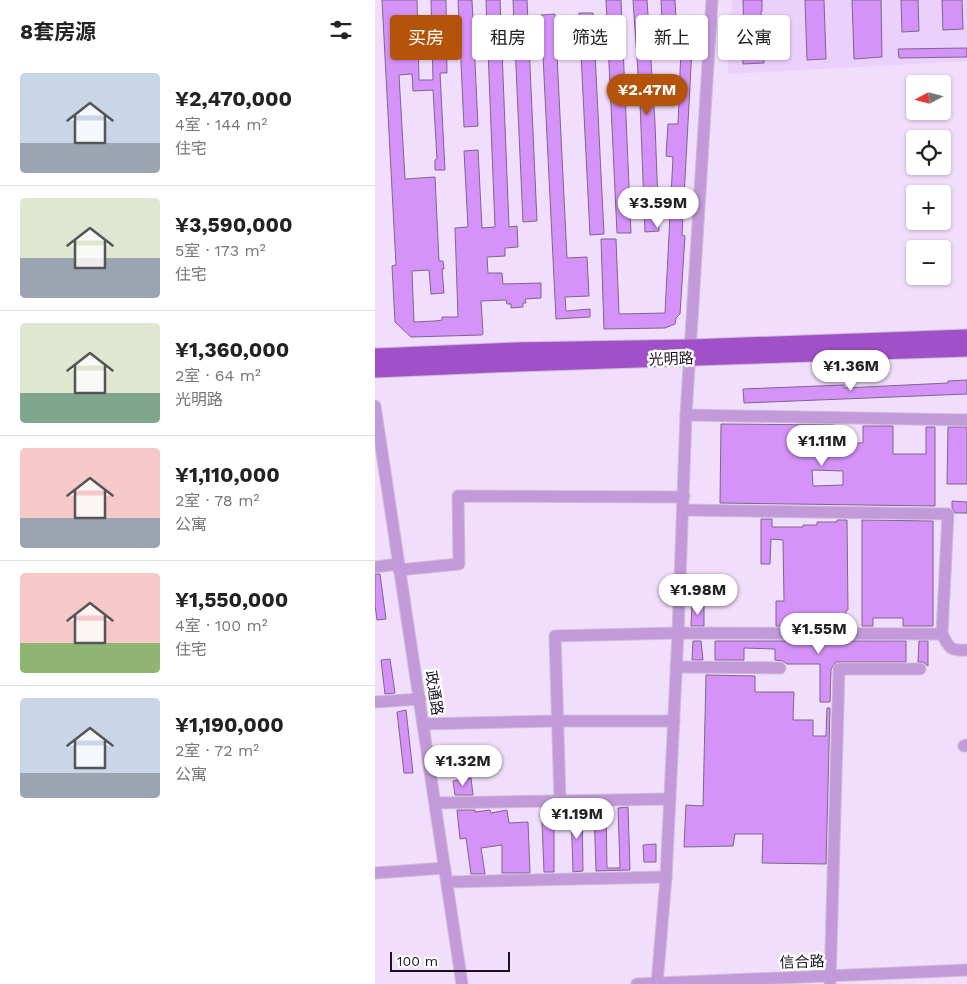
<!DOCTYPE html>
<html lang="zh">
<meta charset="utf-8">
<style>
:root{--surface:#fff;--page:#f6f6f6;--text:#222;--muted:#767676;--line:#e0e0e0;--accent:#b45309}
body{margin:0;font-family:"Work Sans","Noto Sans SC",sans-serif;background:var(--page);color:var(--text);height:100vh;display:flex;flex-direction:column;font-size:19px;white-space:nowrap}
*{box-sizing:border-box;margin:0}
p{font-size:16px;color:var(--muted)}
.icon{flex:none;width:28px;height:28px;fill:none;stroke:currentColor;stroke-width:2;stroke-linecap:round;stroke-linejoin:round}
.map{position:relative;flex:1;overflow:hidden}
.sheet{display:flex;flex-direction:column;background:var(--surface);width:375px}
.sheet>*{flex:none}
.top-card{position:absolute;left:15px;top:15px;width:475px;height:45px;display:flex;gap:10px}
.needle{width:32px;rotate:263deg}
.buttons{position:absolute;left:531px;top:75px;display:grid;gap:10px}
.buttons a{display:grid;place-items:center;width:45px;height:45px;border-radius:5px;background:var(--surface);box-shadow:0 1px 4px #0004;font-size:25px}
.scale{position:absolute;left:15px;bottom:12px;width:120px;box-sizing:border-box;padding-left:5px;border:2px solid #19111e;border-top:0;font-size:14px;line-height:18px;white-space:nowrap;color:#19111e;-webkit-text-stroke:4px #fff;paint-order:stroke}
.price{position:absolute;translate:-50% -42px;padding:0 11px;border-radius:18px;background:#fff;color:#222;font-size:16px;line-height:32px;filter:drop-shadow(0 1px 2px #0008)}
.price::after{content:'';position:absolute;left:50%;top:30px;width:15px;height:11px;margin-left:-8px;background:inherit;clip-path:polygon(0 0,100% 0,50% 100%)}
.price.on{background:var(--accent);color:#fff}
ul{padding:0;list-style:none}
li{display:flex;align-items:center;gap:15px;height:125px;padding:0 20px}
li+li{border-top:1px solid var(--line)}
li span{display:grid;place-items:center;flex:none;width:140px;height:100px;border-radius:5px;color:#555}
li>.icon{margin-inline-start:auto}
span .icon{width:60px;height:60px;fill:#fffc;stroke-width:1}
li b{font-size:21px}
h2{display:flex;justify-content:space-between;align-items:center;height:60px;padding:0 20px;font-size:21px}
.chip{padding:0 18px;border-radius:5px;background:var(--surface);box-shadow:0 1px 4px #0004;font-size:18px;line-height:45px}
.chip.on{background:var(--accent);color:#fff}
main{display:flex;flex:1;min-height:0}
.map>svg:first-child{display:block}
.built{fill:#ebd0fc}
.building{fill:#d592f9;stroke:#7b6788;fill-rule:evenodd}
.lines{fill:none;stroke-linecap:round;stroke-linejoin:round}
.minor-casing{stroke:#cebdd8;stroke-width:13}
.major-casing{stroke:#cebdd8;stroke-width:17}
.minor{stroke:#c29ad9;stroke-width:11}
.major{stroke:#a051c7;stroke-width:15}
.labels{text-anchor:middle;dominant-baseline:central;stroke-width:5;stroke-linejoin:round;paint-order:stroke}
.street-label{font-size:15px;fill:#19111e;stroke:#fff}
</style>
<main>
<section class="sheet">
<h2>8套房源<svg class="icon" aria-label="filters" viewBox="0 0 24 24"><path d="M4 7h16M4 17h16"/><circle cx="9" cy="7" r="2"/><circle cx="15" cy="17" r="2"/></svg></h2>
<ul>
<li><span style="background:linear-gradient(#c9d6e8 70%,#9aa5b1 0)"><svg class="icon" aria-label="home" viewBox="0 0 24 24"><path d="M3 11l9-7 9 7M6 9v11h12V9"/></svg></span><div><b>¥2,470,000</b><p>4室 · 144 m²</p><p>住宅</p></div></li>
<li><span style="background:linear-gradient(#dfe7d0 60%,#9aa5b1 0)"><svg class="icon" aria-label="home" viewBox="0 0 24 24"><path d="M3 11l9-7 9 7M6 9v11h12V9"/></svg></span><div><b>¥3,590,000</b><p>5室 · 173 m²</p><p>住宅</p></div></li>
<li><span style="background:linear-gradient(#dfe7d0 70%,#7fa58c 0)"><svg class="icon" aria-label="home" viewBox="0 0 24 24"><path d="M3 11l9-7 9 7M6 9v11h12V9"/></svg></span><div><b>¥1,360,000</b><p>2室 · 64 m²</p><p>光明路</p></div></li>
<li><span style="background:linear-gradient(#f6c9c9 70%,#9aa5b1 0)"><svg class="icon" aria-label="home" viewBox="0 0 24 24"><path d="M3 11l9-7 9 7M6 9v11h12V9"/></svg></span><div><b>¥1,110,000</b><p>2室 · 78 m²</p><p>公寓</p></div></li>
<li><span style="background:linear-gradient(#f6c9c9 70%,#8fb573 0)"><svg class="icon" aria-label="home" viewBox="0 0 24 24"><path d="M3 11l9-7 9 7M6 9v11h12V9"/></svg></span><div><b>¥1,550,000</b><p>4室 · 100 m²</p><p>住宅</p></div></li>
<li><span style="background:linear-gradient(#c9d6e8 75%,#9aa5b1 0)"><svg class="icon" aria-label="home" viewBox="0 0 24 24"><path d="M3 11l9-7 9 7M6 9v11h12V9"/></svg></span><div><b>¥1,190,000</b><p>2室 · 72 m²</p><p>公寓</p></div></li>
</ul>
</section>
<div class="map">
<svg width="592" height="984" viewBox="0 0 592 984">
<rect width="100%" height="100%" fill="#f1defc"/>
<path class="built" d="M357,0H592V61L353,74Z"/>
<g class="building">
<path d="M7,0H42L44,80H58L56,0H71L72,73H65L70,170H60V160L62,159L58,90L38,91L37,74L24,75L30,179L60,177L64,261H68L69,269H67L69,293L56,294L54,270L37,271L39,322L60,321L67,320V317H83L80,228L93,227L89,151L103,150L107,228L120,227L111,0H125L134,227L142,226L143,247L130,248V256L112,257L113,273H127L128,284L166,283V298L150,299L151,303H148V307L136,308V304H132L131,300L106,301L108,333L107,335L36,337L20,322L17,266L21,265Z"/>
<path d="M83,0H97L103,126L89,127Z"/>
<path d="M138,0H152L162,221L148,222Z"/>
<path d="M231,0H246L256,233H242Z"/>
<path d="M258,0H272L280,123L284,231L270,232L265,102Z"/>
<path d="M286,0H300L302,40L288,41Z"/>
<path d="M368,0H387V11H386V23H388L389,63L368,64L367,39H369Z"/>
<path d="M430,0H449L451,59L432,60Z"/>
<path d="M477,0H506L507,57L479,59Z"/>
<path d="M526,0H543L544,31L527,32Z"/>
<path d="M567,0H587L588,29L568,30Z"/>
<path d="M204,13H218L229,234L215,235Z"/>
<path d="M180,14L192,258L212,257L214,296L190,297L191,311L215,309V317L181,319L166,15Z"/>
<path d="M306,48H317L307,235L310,236L305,314L301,318L300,324L290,328L229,329L226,239H241L244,314L290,313L298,157L291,156L293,124H303Z"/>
<path d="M592,48V57L524,58L523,49Z"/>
<path d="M592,380V394L369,403L368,389L469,385V388L573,383V381Z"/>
<path d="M346,424L459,425V443H488V426H518V454H551V427H560V506L345,503ZM437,470L468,471V485L438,486Z"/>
<path d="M573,427H592V484H572Z"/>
<path d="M577,501L592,502V513H580L577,508Z"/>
<path d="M386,519H397V527H428V525H442V522H462V520H472L473,610H471V626H401V601H409L408,540L396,539L395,564H386Z"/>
<path d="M487,520L558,521V626H528V618H498V626H487Z"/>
<path d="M0,574H5L11,619L2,620L0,605Z"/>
<path d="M317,605H329V626H316Z"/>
<path d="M318,641H326L328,660H317Z"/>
<path d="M340,641H431V643L463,644V641H531V662H461L456,669L455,702H445V664H412L408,661L400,660V649L369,648V660H340Z"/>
<path d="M544,641H553V666L548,662H543Z"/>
<path d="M15,659L20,693L10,694L6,660Z"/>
<path d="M331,675L380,676V692H419L418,720H438V736H451L452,708H455L451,864L387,863L388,834H360L358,846L309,847L311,805L328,806Z"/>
<path d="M31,710L38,773H29L22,712Z"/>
<path d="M96,778L98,795H80L78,781Z"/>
<path d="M253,807L255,870L221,871L219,808H231L232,868H245L243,808Z"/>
<path d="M207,808L208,871L198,872L196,809Z"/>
<path d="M82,810H100V812L115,810L116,813L132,810L134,823L153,822L155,873H127V845L106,848L110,874H96L91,838L85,839Z"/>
<path d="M179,821V872H169L167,822Z"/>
<path d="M281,844V862H269L268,845Z"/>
</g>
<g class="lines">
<defs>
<g id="minor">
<path d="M0,406L87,984"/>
<path d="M311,415L592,420"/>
<path d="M0,567L23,564"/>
<path d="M24,570L84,564L83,496L309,497"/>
<path d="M567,634C574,648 575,651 592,650"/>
<path d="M301,667L405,668"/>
<path d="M0,702L45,699"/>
<path d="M48,724L182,721H299"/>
<path d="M589,746L592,745"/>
<path d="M185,800L180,636L303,633L567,634L573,514L308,510"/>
<path d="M61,803L295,799"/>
<path d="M0,873L70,868"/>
<path d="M72,882L291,877"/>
<path d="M262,984L592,970"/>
<path d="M282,984L291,877L303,633L311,415L337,0"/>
<path d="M455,984L464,669H545"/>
</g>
<g id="major">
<path d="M0,356L140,350L316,347L592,337"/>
<path d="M0,370L142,364L592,349"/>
</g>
</defs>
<use href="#minor" class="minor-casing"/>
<use href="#major" class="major-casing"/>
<use href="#minor" class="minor"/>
<use href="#major" class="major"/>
</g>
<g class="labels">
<g class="street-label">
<text transform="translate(296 359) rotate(-2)">光明路</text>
<text transform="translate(59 693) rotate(81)">政通路</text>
<text transform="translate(427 962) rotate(-2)">信合路</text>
</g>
</g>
</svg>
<div class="buttons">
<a><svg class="needle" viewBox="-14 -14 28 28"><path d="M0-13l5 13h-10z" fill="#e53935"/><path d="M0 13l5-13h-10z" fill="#767676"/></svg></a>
<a><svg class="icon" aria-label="locate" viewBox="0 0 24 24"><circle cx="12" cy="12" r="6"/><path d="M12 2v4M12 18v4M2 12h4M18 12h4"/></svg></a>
<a>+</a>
<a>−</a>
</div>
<div class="scale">100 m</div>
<b class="price on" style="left:272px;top:116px">¥2.47M</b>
<b class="price" style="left:283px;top:229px">¥3.59M</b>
<b class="price" style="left:476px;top:392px">¥1.36M</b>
<b class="price" style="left:447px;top:467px">¥1.11M</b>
<b class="price" style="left:323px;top:616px">¥1.98M</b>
<b class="price" style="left:444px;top:655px">¥1.55M</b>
<b class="price" style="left:88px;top:787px">¥1.32M</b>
<b class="price" style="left:202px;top:840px">¥1.19M</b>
<div class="top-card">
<a class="chip on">买房</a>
<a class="chip">租房</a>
<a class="chip">筛选</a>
<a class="chip">新上</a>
<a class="chip">公寓</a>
</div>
</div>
</main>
